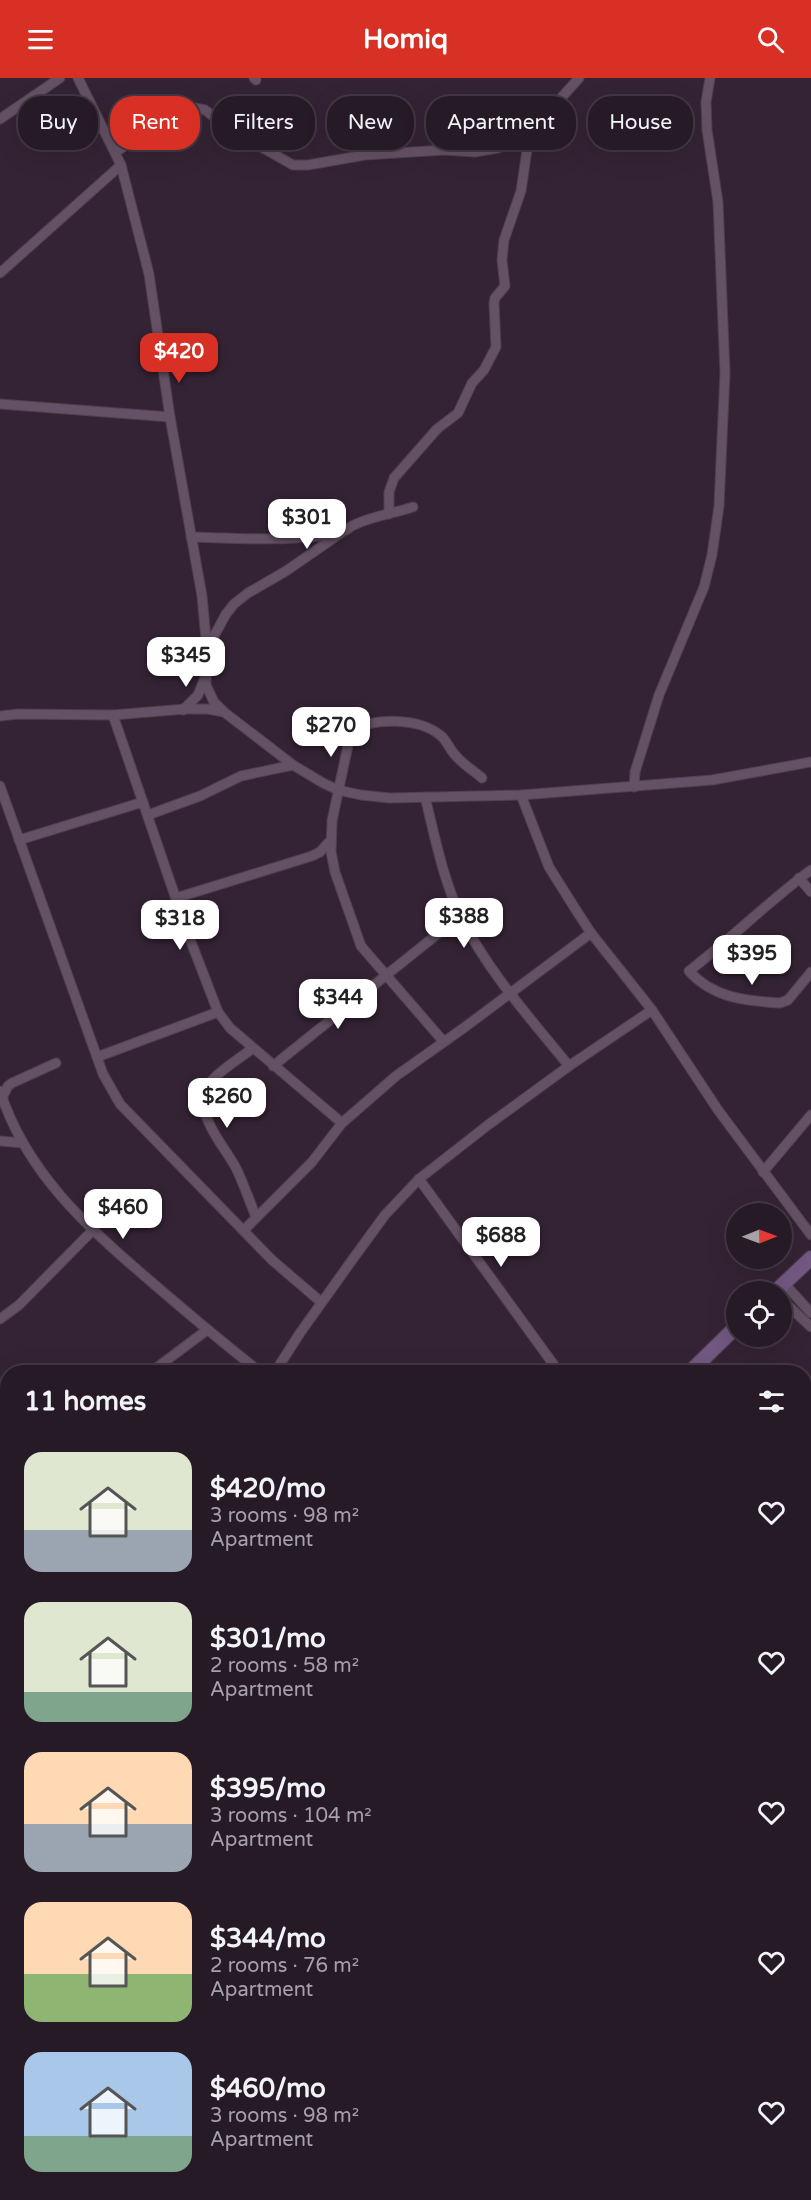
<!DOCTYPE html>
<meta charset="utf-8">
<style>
:root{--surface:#271a27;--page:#2f232f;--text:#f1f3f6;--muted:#a4a1a7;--line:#433844;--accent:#d93025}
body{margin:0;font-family:"Varela Round",sans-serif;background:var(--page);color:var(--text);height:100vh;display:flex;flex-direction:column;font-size:22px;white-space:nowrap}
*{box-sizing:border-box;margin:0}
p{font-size:20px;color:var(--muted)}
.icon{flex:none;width:33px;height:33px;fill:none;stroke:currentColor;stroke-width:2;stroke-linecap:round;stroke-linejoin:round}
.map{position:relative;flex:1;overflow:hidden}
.panel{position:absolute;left:0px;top:1287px;width:812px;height:836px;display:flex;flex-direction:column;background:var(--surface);border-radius:24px 24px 0 0;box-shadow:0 6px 24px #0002,0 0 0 2px var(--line)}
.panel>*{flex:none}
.guide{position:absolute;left:18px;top:18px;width:776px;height:54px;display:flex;gap:12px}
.needle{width:39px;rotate:89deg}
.controls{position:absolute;left:726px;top:1125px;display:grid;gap:12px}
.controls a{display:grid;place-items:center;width:66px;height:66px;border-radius:50%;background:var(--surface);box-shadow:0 6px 24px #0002,0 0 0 2px var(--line);font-size:30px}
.price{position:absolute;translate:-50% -51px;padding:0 14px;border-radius:12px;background:#fff;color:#222;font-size:20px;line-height:39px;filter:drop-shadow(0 2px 3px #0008)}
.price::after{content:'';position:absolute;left:50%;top:36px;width:18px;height:14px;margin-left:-9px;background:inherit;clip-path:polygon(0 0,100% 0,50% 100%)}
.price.selected{background:var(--accent);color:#fff}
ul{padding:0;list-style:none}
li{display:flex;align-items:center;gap:18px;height:150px;padding:0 24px}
li span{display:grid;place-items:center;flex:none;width:168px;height:120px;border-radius:18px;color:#555}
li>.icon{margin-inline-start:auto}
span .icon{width:72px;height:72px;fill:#fffc;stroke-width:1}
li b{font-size:26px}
h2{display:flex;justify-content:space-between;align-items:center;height:72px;padding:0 24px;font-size:26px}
.chip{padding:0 21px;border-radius:24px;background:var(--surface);box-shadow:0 6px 24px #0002,0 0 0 2px var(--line);font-size:21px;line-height:54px}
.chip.selected{background:var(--accent);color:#fff}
header{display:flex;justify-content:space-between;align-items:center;height:78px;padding:0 24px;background:var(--accent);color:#fff;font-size:27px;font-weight:800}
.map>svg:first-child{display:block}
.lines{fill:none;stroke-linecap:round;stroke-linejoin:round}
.street-casing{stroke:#4e404f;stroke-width:11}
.secondary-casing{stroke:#4e404f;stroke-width:16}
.street{stroke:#655165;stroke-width:9}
.secondary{stroke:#725882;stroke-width:14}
</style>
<header><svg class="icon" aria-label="menu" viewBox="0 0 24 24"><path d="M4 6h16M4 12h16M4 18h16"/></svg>Homiq<svg class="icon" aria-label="search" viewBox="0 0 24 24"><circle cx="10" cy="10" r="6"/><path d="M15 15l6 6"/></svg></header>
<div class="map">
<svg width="811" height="2122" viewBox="0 0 811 2122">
<rect width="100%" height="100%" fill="#342334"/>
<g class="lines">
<defs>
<g id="street">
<path d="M78,0L121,87L149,196L170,339L202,518L207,572L206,607L214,624L224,634"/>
<path d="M254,0L256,2"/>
<path d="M0,41L60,0"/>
<path d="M116,74L177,32L190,29L205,32L233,53L293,87H308L365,77L444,72L475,74L498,70L535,49L579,0"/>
<path d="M0,195L121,87"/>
<path d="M0,326L170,339"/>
<path d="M389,436V414L394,400L437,351L458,335L472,305L484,292L496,269L494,225L495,220L505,208L502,182L504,162L521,113L527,72L535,49"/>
<path d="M191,459C235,460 303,465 344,453C348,451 351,448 356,446C374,438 395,435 413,429"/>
<path d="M207,571L226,536L234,526L248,515L286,493L341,455"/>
<path d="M183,632L198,617L204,602"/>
<path d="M113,637L188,856L218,934L230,950L342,1045"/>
<path d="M0,638L18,636L113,637L185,631H208L224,634L293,687L323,705L338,712L361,717L390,720L521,717L712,702L811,684"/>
<path d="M0,708L103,996L120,1026L272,1182L321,1224"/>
<path d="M634,709L635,694L659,617L704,509L712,477L719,428L725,295L718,124L707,52L706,24L710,0"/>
<path d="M521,717L549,789L576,832L591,855L652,932L718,1032L811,1157"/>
<path d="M425,719C435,759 443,802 461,839C488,894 531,941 569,988"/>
<path d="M148,737L200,718L241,698L293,687"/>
<path d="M19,762L143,724"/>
<path d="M811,792C769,823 731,861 689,893C713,920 746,923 780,925L788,922L811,894"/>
<path d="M799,800L811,814"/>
<path d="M176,820L312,778L320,774L330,763"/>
<path d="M443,963L361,868L335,794L331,774L332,743L351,653C374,639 419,640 440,657C447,662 450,673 457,679C464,687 474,693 482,700"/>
<path d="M253,970C242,979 217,994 210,1005C189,1033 226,1069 237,1092C244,1107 250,1124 256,1139"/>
<path d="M97,979L218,934"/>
<path d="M273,988L460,838"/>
<path d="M0,1013C26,1094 86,1148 148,1201C185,1233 222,1264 260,1294"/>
<path d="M2,1020L8,1008L12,1005L56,985"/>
<path d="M0,1063L23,1065"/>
<path d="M763,1094L811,1037"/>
<path d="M419,1101L559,1294"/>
<path d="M244,1152L312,1084L342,1045L396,998L465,949L591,855"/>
<path d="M783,1204L811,1235"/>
<path d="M782,1222L811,1249"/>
<path d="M0,1241L19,1227L92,1153"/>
<path d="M151,1294L207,1252"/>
<path d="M275,1294L300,1255L355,1178L385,1137L419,1101L488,1047L569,988L652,932"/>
<path d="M0,1320L8,1328"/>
<path d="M804,1352L811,1343"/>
<path d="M0,1397L8,1393"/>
<path d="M804,1483L811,1476"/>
<path d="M0,1487L8,1491"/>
<path d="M804,1646L811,1639"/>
<path d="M0,1695H8"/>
<path d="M804,1766H811"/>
<path d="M0,1788H8"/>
<path d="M0,1913H8"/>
<path d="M804,1967L811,1975"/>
<path d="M804,2038L811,2032"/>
<path d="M0,2057H8"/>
<path d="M757,2122L759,2115"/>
</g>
<g id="secondary">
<path d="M775,1214L811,1180"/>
<path d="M690,1294L736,1249"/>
<path d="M367,2115L370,2122"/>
</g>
</defs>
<use href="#street" class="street-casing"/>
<use href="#secondary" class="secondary-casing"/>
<use href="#street" class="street"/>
<use href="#secondary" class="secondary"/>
</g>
</svg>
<div class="controls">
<a><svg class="needle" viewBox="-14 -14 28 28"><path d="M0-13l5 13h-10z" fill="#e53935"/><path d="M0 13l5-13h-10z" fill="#a4a1a7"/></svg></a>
<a><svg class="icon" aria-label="locate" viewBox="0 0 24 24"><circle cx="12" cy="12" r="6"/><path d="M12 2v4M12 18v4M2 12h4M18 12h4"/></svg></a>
</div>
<b class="price selected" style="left:179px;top:306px">$420</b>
<b class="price" style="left:307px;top:472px">$301</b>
<b class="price" style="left:186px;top:610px">$345</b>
<b class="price" style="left:331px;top:680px">$270</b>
<b class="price" style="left:464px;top:871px">$388</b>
<b class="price" style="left:180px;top:873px">$318</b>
<b class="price" style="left:752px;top:908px">$395</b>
<b class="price" style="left:338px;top:952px">$344</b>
<b class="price" style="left:227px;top:1051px">$260</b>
<b class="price" style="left:123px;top:1162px">$460</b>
<b class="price" style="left:501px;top:1190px">$688</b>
<div class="guide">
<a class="chip">Buy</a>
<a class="chip selected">Rent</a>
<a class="chip">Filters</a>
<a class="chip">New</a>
<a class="chip">Apartment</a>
<a class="chip">House</a>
</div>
<section class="panel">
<h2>11 homes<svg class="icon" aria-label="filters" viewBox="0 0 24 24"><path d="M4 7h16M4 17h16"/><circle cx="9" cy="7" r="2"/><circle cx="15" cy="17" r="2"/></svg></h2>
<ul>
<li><span style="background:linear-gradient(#dfe7d0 65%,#9aa5b1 0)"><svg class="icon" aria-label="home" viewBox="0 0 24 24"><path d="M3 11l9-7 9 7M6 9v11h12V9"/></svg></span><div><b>$420/mo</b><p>3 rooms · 98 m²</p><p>Apartment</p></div><svg class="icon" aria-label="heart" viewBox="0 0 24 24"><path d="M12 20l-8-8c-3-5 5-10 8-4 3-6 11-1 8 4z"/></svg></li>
<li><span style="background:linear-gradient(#dfe7d0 75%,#7fa58c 0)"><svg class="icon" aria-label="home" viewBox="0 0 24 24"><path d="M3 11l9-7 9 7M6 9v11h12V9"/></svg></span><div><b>$301/mo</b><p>2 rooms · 58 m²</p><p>Apartment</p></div><svg class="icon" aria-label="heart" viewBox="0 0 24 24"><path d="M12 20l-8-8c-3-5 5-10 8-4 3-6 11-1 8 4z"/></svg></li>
<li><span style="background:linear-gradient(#ffd9b3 60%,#9aa5b1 0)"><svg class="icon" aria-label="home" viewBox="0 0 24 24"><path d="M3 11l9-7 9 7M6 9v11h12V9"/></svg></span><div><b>$395/mo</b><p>3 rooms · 104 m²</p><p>Apartment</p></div><svg class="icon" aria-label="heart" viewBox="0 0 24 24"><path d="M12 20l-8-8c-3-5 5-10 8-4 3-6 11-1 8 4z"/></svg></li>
<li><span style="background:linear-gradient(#ffd9b3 60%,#8fb573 0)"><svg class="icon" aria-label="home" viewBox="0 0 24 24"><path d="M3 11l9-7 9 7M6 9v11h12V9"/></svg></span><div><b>$344/mo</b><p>2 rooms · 76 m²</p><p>Apartment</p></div><svg class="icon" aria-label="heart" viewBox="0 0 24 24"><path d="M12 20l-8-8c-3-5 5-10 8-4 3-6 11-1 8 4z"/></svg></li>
<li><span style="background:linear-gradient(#a9c7e8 70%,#7fa58c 0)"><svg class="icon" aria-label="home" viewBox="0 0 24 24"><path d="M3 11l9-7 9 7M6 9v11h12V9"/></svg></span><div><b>$460/mo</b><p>3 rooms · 98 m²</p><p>Apartment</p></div><svg class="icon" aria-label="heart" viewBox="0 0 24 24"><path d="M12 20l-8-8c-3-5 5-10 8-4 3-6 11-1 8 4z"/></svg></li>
</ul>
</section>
</div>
